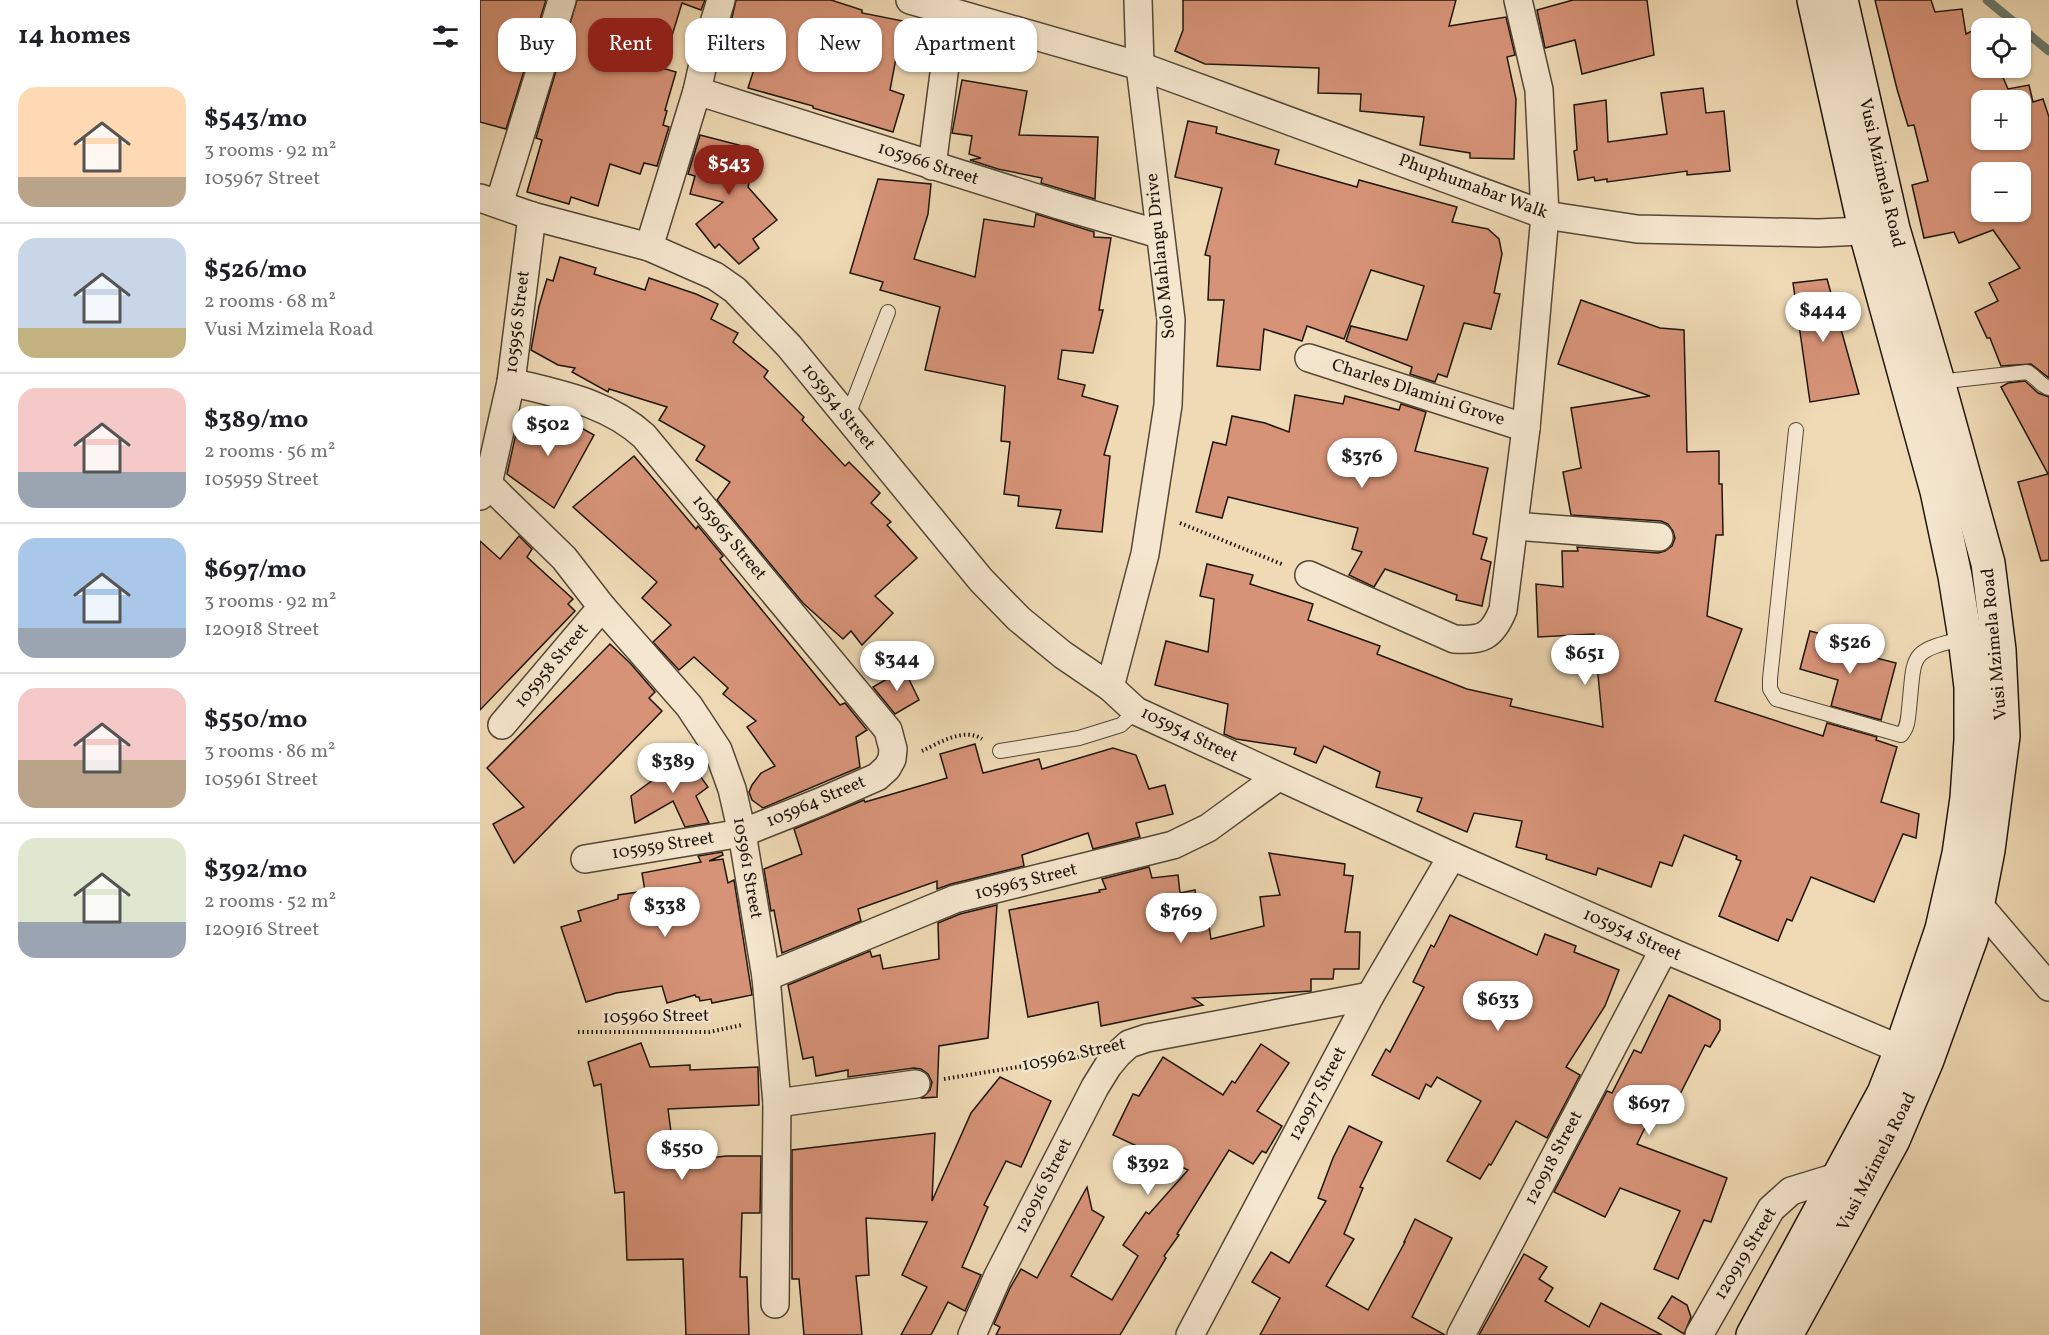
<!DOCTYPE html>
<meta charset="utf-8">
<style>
:root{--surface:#fff;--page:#f2f2f2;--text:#202124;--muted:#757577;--line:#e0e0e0;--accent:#8f2418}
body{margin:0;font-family:Vollkorn,serif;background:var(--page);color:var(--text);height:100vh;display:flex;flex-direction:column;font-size:22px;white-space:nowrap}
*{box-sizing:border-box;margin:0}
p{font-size:20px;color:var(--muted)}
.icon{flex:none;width:33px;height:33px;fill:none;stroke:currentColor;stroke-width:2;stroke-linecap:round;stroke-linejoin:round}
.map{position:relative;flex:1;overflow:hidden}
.details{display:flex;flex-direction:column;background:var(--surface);width:480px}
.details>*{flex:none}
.hud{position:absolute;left:18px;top:18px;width:570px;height:54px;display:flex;gap:12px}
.fabs{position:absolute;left:1491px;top:18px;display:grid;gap:12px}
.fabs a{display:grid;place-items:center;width:60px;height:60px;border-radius:12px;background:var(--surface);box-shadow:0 2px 4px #0004;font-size:30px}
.price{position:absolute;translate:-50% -51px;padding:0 14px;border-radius:21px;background:#fff;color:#222;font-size:20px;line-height:39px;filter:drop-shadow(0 2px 3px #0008)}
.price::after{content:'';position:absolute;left:50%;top:36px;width:18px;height:14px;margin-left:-9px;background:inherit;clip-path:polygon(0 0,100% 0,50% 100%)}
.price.active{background:var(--accent);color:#fff}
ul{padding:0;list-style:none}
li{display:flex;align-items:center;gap:18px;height:150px;padding:0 18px}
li+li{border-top:2px solid var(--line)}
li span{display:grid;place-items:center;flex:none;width:168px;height:120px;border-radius:18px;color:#555}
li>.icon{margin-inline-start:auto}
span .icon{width:72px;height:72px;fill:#fffc;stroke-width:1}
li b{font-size:26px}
h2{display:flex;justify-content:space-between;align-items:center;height:72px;padding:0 18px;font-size:26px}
.pill{padding:0 21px;border-radius:18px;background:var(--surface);box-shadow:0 2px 4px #0004;font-size:21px;line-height:54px}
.pill.active{background:var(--accent);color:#fff}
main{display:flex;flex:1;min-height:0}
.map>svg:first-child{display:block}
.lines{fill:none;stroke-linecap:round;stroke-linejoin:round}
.stream{stroke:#69796d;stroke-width:9}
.building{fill:#d79378;stroke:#1f160c;stroke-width:1.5;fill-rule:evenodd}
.lane-casing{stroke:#534736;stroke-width:16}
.street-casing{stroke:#534736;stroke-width:30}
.secondary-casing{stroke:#1f160c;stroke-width:36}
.path{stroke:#1f160c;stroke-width:4;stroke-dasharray:1.5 3;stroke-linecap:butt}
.lane{stroke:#f5e7cf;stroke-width:14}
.street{stroke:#f5e7cf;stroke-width:27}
.secondary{stroke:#f5e7cf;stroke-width:33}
.labels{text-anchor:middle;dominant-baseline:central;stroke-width:5;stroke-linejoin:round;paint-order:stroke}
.street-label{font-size:18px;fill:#1f160c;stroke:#f5e7cf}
</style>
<main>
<section class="details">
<h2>14 homes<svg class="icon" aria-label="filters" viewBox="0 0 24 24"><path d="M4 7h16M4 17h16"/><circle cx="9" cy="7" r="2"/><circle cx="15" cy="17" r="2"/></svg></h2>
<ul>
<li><span style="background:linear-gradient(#ffd9b3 75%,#b9a48a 0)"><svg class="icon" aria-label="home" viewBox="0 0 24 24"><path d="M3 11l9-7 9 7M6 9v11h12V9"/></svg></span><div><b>$543/mo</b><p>3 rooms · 92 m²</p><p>105967 Street</p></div></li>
<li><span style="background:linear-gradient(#c9d6e8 75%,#c2b280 0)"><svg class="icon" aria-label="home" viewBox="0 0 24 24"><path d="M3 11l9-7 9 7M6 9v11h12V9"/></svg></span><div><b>$526/mo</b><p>2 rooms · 68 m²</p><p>Vusi Mzimela Road</p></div></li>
<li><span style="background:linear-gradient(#f6c9c9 70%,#9aa5b1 0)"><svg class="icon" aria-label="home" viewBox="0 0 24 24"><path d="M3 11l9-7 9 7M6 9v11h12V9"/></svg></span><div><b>$389/mo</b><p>2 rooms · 56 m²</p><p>105959 Street</p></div></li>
<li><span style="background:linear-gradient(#a9c7e8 75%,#9aa5b1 0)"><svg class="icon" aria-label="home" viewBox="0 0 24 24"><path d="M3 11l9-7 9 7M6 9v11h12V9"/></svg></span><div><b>$697/mo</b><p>3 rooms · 92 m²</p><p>120918 Street</p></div></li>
<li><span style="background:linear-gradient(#f6c9c9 60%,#b9a48a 0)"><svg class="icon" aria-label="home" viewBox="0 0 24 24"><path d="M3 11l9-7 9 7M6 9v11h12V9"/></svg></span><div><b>$550/mo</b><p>3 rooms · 86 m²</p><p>105961 Street</p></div></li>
<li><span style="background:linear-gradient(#dfe7d0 70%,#9aa5b1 0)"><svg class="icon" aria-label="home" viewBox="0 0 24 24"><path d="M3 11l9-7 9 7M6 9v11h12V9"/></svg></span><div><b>$392/mo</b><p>2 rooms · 52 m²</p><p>120916 Street</p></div></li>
</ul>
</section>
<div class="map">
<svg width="1569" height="1335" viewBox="0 0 1569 1335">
<rect width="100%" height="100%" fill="#efdab5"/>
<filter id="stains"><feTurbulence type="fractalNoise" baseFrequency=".00333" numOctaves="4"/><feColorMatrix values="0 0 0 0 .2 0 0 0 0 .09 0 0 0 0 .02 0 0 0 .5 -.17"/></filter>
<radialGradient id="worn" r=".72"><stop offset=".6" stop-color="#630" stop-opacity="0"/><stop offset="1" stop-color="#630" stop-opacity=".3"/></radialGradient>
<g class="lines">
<path class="stream" d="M1507,0L1569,51"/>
</g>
<g class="building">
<path d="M0,0H66L26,129L0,122Z"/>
<path d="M97,0H225L221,10L202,3L182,68L196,72L185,110L187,111L183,125L189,127L177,166L164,163L160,174L130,164L118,206L91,197L89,204L47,192L62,140L56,138Z"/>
<path d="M256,0H351L382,10V13L423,21L410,90L424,95L413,132L333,108V106L268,88L285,35L251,22Z"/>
<path d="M703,0H976L969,26L1026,17L1035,55L1027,57L1036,99L1034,159L990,158V153L940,145L944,117L880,111L881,94L838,93L839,68L725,64L695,51L703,30Z"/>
<path d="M1093,0H1167L1174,55L1102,74L1095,40L1065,48L1057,10Z"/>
<path d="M1395,0H1451L1455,12L1482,9L1486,34L1502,26V68H1519L1528,89L1549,85L1553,102L1563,99L1569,117V378L1551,364L1521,366L1510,338H1507L1495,312L1518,301L1509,283L1540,268L1513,230L1479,243L1474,232L1444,238L1432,185L1448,181L1434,125L1428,126L1417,89ZM1502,100H1540V140H1502ZM1502,172H1540V212H1502Z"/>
<path d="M482,80L547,91L539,135L618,137L615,199L561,183L562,178L518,169L490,160L501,158L489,154L492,136L472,133Z"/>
<path d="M1223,88L1226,113L1244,111L1250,171L1207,175V171L1127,182V179L1115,181L1114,177L1098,180L1094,151L1097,150L1094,105L1126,100L1128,142L1187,134L1181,93Z"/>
<path d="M708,121L737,127L736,133L799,150L795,164L877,187L879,180L977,207L972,222L1008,229L1019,239L1022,254L1014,293L1020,294L1011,329L984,323L967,377L958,374L955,382L930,374L932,367L866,341L871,326L927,340L944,286L891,270L864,339L827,326L822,341L784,329L780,370L737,366L744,300H728L730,256L725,255L742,188L695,177Z"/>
<path d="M220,135L278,150L268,187L297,220L273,239L279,248L259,264L239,244L235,248L216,224L243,202L210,194L215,176L208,174Z"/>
<path d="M398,179L451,184L448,214L434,259L495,277L504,219L554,227L556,214L614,232V237L631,238L619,310H623L613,353L582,350L578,379L605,385L602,396L638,406L624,455L630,456L622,532L576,528L581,510L538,506L539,496L524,494L530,442L521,441L525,386L445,370L460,307L400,290L403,282L370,273Z"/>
<path d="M80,257L116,268L114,274L165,290L169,278L216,294L238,304L231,319L258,333L253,342L288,371L284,377L324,417L322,420L365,466L369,462L400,493L391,503L411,522L407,525L437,558L395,596L413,613L382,645L371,631L363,639L323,603L237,500L250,482L216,460L225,446L179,420L187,407L129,389L128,392L92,372L95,368L78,365L51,350L59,306L67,279L73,281Z"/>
<path d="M1347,279L1379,394L1330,402L1313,283Z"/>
<path d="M1101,300L1180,328L1204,330L1207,452L1239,451V484H1242L1243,535H1236L1227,616L1262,629L1235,701L1343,736L1347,723L1397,737L1396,740L1417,747L1401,802L1439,814L1436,838L1423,834L1394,902L1331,877L1312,921L1307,919L1298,941L1239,916L1261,861L1256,859L1257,856L1204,835L1192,866L1180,862L1171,887L1118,868L1116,875L1066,859L1067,855L1036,847L1042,821L994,813L987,832L937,811L942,798L896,787L900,772L844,746L836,763L814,754L816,748L756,739L744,734L748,704L675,685L686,641L728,652L734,599L720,596L727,564L773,575L770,584L833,604L828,620L900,646L897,654L987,689L1032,699L1030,706L1123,727L1114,634L1058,637L1056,584L1083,587L1082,551H1098L1097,547L1178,553L1185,551L1192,546L1195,538L1193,531L1188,524L1181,521L1091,515L1083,472L1101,468L1091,408L1170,396L1078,364Z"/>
<path d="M1545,381L1558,393L1569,397V560L1561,561L1538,482L1568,474L1521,387L1528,383Z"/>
<path d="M815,395L863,404L865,396L919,410L921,404L946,412L935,451L1008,468L993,534L1007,538L1001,559L1011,562L1002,606L976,600L977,595L905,569L894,587L869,575L882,552L872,549L878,528L748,497L742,518L716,512L733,442L746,445L752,416L785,423L809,432Z"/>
<path d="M73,412L114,435L74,508L27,474L37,429L64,430Z"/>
<path d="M154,456L216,529L218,526L243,556L240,559L360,705L365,703L387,730L376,737L380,767L283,808L272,800L269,792L272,785L281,773L295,766L267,727L276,721L243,694L248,688L214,657L199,670L173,642L191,625L162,598L177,582L93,507Z"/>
<path d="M39,536L52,549L47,557L93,599L88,604L95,611L0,710V541L20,559Z"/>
<path d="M1330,631L1364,640L1361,649L1416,663L1401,720L1351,706L1358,680L1320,669Z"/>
<path d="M130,644L150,663L175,692L169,698L182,711L34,863L13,824L44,807L7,768Z"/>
<path d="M424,669L439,700L415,714L393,687Z"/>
<path d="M495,744L503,773L559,759L562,769L633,748L656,755L669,789L685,785L693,814L656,823L660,837L613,849L608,833L542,855L544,866L471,884L457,889V881L378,909L381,921L302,953L294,910L291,911L284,869L322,854L314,829L384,800L385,802L467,778L460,754Z"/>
<path d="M206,756L228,787L216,796L229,823L205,827L193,801L155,823L151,796Z"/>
<path d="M242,852L243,855L229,861L243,859L248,883L254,880L272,995L232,1003L231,999L220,1001L219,997H216L215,995L187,1003L182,986L136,993L106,1002L81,927L101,921L98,911L138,899V895L165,891L162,873L221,862L218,856Z"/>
<path d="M789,853L865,864L864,875L873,876L865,932H880L879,969H854L853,979H831V991L713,998L723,1005L621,1026L618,1002L548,1017L529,910L620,892L619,890L626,889L622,879L669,867L672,878L698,875L700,893L715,890L719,928L729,926L731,939L784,926L780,897L800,895Z"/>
<path d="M517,905L508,1038L459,1046L457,1097L442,1098L450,1090L452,1082L448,1074L441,1069L434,1068L368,1077V1070L336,1076L333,1057L323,1059L308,985L390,951L392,957L400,955L403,969L459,959L458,923L480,914Z"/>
<path d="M970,915L1057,955L1065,934L1096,946L1094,952L1139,970L1125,1006L1086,1067L1100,1075L1067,1138L1036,1121L1011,1165L1009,1164L1000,1179L967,1161L1001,1101L957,1077L951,1087L946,1084L939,1099L892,1075L906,1049L910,1052L944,987L933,982L951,945L954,947Z"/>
<path d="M1189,995L1240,1020V1030L1230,1047L1225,1045L1194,1106L1179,1099L1157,1144L1247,1178L1231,1222L1224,1220L1198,1279L1174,1269L1200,1211L1140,1188L1125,1217L1074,1192L1127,1091L1132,1093L1154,1050L1161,1053Z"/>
<path d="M161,1043L170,1067L210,1065V1070L278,1067L279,1105L188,1109L195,1162L246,1156H281L280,1213H262L260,1277H267L269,1335H206L203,1259L147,1260L144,1192L135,1193L121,1084L114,1086L108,1062Z"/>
<path d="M781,1044L809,1063L777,1111L802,1126L786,1153L782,1151L773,1164L749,1150L697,1234L699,1235L684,1256L686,1258L640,1335H516L520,1327L514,1324L530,1288L541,1269L557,1278L607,1187L612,1210L624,1217L591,1276L632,1300L658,1256L643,1245L666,1212L669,1214L708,1170L633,1135L653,1094L659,1096L683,1057L743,1095L752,1081L755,1083Z"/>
<path d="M520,1077L571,1101L541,1167L526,1161L504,1205L508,1207L482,1267L501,1275L485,1311L468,1302L451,1335H421L447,1287L422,1275L447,1222L386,1218L389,1275L376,1276L382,1335H324L319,1279H312V1150L455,1133L452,1201L491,1113Z"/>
<path d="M869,1126L902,1142L880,1187L883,1188L864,1234L874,1239L846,1286L888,1310L925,1242H924L935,1219L972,1238L932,1317L965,1335H780L800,1298L772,1282L791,1252L809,1263L846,1201L838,1198L853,1158Z"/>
<path d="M1044,1254L1067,1267L1059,1279L1073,1288L1065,1301L1109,1327L1121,1303L1182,1335H999Z"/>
<path d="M1192,1296L1207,1305L1211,1317L1204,1334L1178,1318Z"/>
</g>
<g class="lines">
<defs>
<g id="lane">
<path d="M1458,382L1547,372C1556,376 1560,386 1569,388"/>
<path d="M367,418L408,312"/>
<path d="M1316,430L1290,679V689L1296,699L1421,735C1428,728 1428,718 1429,709C1435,652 1428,652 1485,638"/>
<path d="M520,751L599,738L641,725L656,711"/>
</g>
<g id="street">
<path d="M430,0L660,66L1065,215L1157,229L1338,233L1405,230"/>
<path d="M217,91L579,205L679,234"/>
<path d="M452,166L472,12"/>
<path d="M0,198L52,216L169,247L235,276L255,290L309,346L501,580L539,619L583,655L630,687L656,711L972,856L1184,949L1441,1058"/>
<path d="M19,204L82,0"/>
<path d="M169,247L217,91L227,46L241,0"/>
<path d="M829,358L1046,428"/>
<path d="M31,382C78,394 127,402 164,436L408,730L413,749L412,759L407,768L397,777L340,802L262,833L105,859"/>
<path d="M8,484L84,558L122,607L209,706L238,750L252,789L262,833L286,977L297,1103L295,1304"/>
<path d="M0,496L8,484L31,382L52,216"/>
<path d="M1034,526L1179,537"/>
<path d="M829,575L974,639C1002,641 1012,637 1023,610L1046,428L1065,215L1059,90L1038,0"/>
<path d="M630,687L665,554L688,405L691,320L660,66L658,0"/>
<path d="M22,725L122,607"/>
<path d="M1498,904L1569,987"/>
<path d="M286,977L475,899L693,845L728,828L798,777"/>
<path d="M297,1103L436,1084"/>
<path d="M492,1335L518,1276L615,1087L628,1066L638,1054L649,1044L667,1038L890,996"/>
<path d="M710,1335L890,996L972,856"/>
<path d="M981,1335L1184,949"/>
<path d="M1219,1335L1291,1209L1311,1191L1360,1176"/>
</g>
<g id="secondary">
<path d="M1273,1335L1404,1093L1421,1050L1462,929L1479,854L1487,798L1491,740V687L1485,638L1475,576L1457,491L1386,233L1334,0"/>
<path d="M1306,1335L1413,1140L1447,1060L1491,938L1508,850L1523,736L1519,650L1508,563L1458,382L1413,229L1361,0"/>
</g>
</defs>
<use href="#lane" class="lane-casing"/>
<use href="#street" class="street-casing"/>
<use href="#secondary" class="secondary-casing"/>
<g class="path">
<path d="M700,523L804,565"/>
<path d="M442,751C459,743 484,727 502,739"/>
<path d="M98,1032H229L262,1025"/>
<path d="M464,1079L599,1057"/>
</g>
<use href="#lane" class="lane"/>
<use href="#street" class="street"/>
<use href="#secondary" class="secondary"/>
</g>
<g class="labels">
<g class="street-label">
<text transform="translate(448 164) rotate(18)">105966 Street</text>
<text transform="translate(1401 173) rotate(77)">Vusi Mzimela Road</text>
<text transform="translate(993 187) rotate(20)">Phuphumabar Walk</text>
<text transform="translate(681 256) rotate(-96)">Solo Mahlangu Drive</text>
<text transform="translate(38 322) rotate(-83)">105956 Street</text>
<text transform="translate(938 393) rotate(18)">Charles Dlamini Grove</text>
<text transform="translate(358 407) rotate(51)">105954 Street</text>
<text transform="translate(249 538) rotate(50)">105965 Street</text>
<text transform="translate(1515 644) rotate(-95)">Vusi Mzimela Road</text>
<text transform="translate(72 666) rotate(-50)">105958 Street</text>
<text transform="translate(709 735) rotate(26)">105954 Street</text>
<text transform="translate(336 802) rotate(-23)">105964 Street</text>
<text transform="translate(183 846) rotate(-9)">105959 Street</text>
<text transform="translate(267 868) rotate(80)">105961 Street</text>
<text transform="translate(546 882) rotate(-14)">105963 Street</text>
<text transform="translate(1152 935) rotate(24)">105954 Street</text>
<text transform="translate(176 1017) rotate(-1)">105960 Street</text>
<text transform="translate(594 1055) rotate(-12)">105962 Street</text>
<text transform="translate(838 1094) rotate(-62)">120917 Street</text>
<text transform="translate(1074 1158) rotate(-62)">120918 Street</text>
<text transform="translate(1397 1162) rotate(-63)">Vusi Mzimela Road</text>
<text transform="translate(564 1186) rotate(-63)">120916 Street</text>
<text transform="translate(1266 1254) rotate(-59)">120919 Street</text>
</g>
</g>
<rect width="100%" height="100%" filter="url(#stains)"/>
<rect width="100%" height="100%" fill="url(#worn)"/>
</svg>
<div class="fabs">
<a><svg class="icon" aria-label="locate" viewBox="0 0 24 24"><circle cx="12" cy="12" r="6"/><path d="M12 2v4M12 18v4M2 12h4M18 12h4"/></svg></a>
<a>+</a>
<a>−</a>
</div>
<b class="price active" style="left:249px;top:196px">$543</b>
<b class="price" style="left:1343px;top:343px">$444</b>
<b class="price" style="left:68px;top:457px">$502</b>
<b class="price" style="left:882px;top:489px">$376</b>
<b class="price" style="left:1370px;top:675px">$526</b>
<b class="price" style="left:1105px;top:686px">$651</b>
<b class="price" style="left:417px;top:692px">$344</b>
<b class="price" style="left:193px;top:794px">$389</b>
<b class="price" style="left:185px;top:938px">$338</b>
<b class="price" style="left:701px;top:944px">$769</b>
<b class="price" style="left:1018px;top:1032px">$633</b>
<b class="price" style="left:1169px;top:1136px">$697</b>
<b class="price" style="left:202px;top:1181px">$550</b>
<b class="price" style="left:668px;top:1196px">$392</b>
<div class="hud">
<a class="pill">Buy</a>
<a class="pill active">Rent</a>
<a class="pill">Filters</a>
<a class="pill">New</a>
<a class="pill">Apartment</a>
</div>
</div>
</main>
